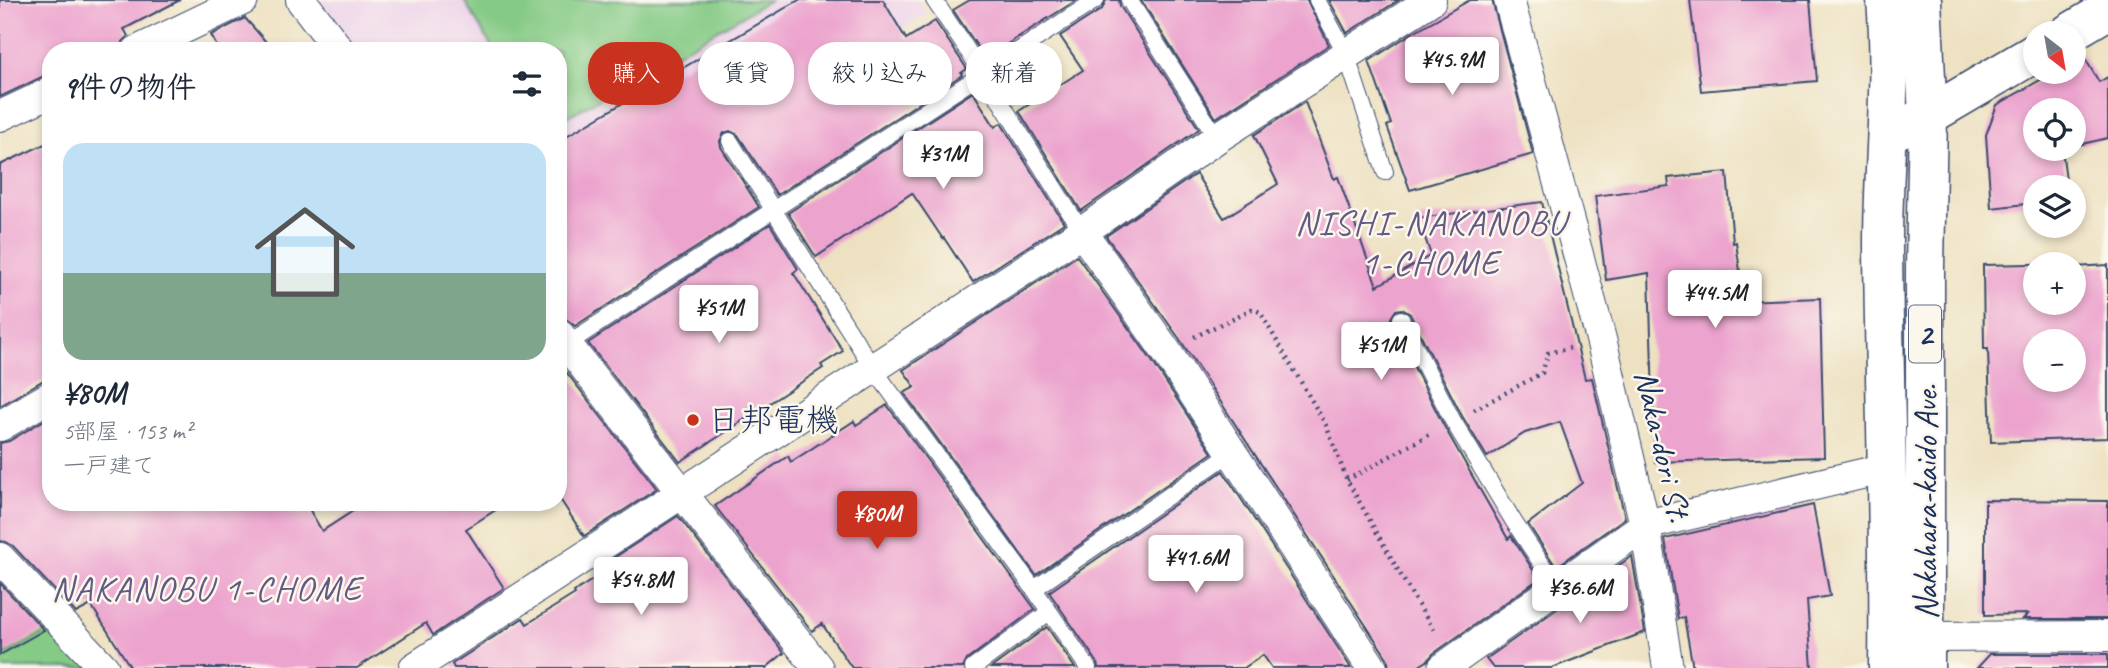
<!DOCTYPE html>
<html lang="ja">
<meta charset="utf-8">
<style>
:root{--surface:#fff;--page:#f2f2f3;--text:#1f2937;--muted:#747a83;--line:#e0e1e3;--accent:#c8321e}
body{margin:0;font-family:Caveat,"Klee One",sans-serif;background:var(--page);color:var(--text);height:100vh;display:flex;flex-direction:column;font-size:26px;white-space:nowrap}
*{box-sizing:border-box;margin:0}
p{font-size:23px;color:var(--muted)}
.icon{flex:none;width:38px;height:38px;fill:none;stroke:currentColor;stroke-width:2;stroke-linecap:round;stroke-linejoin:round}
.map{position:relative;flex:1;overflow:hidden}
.drawer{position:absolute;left:42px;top:42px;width:525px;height:469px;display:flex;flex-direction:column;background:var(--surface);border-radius:28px;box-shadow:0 4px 10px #0003}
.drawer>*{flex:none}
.guide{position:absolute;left:588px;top:42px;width:665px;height:63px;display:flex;gap:14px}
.needle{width:46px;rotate:149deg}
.tools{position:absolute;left:2023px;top:21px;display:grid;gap:14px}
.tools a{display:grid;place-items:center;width:63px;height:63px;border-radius:50%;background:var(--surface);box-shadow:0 4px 10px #0003;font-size:35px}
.price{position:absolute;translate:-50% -60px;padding:0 16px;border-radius:7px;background:#fff;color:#222;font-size:23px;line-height:46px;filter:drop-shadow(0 2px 4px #0008)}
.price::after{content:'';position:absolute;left:50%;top:42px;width:21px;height:16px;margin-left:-10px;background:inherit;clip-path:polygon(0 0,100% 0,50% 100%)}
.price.on{background:var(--accent);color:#fff}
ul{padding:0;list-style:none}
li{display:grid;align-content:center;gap:14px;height:371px;padding:0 21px}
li+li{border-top:2px solid var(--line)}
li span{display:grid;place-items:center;height:217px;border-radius:21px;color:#555}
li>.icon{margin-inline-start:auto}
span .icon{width:126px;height:126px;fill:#fffc;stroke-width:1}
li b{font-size:30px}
h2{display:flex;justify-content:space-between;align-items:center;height:84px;padding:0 21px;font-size:30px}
.tag{padding:0 24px;border-radius:28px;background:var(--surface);box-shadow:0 4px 10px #0003;font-size:24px;line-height:63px}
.tag.on{background:var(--accent);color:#fff}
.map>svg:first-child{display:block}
.built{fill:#ecd1ea}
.green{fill:#85ca85;stroke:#507c72;stroke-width:2}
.building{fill:#eca3ce;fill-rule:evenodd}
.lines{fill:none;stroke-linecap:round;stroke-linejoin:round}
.service-casing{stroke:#3a4a6d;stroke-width:18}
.minor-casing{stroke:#3a4a6d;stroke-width:32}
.tertiary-casing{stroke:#3a4a6d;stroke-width:41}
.primary-casing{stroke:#3a4a6d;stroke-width:41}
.path{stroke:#3a4a6d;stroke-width:4.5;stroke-dasharray:2 5;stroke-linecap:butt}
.service{stroke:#fff;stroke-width:16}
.minor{stroke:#fff;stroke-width:30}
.tertiary{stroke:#fff;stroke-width:38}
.primary{stroke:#fff;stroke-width:38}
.poi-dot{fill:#c8321e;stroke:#fbf7ec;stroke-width:2.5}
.labels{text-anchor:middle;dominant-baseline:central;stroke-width:5;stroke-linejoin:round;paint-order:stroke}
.shield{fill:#fbf7ec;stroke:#5e6b89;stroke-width:2}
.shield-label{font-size:32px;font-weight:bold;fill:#1b2f5e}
.poi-label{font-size:33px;fill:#1b2f5e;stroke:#fbf7ec;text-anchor:start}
.street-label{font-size:33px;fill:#1b2f5e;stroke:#fbf7ec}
.neighbourhood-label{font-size:35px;letter-spacing:2px;fill:#645885;stroke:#fbf7ec}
</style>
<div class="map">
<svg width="2108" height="668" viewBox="0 0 2108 668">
<rect width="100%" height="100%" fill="#fbf7ec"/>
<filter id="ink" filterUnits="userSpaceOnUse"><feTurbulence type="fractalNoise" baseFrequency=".0143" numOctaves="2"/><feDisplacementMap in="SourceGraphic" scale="14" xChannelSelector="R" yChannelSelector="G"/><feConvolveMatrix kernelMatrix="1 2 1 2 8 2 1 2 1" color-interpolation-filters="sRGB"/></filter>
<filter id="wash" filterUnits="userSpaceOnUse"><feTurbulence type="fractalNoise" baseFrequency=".00686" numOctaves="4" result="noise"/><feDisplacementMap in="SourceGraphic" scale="28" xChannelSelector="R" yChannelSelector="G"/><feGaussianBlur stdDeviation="1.57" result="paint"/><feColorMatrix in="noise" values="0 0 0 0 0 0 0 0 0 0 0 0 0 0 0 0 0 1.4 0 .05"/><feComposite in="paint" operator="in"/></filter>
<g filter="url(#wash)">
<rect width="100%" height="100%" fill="#ede1c1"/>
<path class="built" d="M318,0H918L927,14L558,236V51H358Z"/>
<g class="green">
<path d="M464,0H770L558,122V51H494Z"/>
<path d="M52,629L93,668H0V657Z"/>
</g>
<g id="blocks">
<g class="building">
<path d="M0,0H180L124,29L128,36L122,42L120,51H51V75L44,76L0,97Z"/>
<path d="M799,0H883L906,39L935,21L967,69L961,73L962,75L777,195L738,135L730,131L724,133L720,141L721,147L759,207L575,326L563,317L558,309V141Z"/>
<path d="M970,0H1077L985,58L953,10Z"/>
<path d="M1106,0H1119L1120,6L1199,129L1081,211L1019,111L1083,70L1060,36L1102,9Z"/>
<path d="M1141,0H1307L1329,45L1216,118Z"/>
<path d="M1329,0H1399L1347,33Z"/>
<path d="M1470,0H1492L1533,154L1410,190L1387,126L1391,124L1369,61L1412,33Z"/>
<path d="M1690,0H1810L1817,81L1701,91Z"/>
<path d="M245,18L274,51H219L211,35Z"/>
<path d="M2083,55L2099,82L2108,77V138L2074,146V110H2035V149H2062L2067,187H2035V203L1991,208L1986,135L1997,105L2054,72H2074V60Z"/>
<path d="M973,92L995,127L1001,123L1064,223L973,282L944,238L943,239L912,193L816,257L788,213Z"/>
<path d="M1305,102L1334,179L1338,177L1377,286L1431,255L1418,218L1542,202L1585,379L1592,378L1625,518L1556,567L1528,524L1582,483L1560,422L1525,433L1487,457L1462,416L1410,314L1402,309L1396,310L1391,318L1392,324L1444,426L1508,539L1511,536L1539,579L1433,654L1427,661L1416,668H1389L1387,658L1181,341L1106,236L1196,174L1224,218L1278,184L1254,135Z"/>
<path d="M51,141V379L42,381L0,406V165Z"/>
<path d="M1727,172L1733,243L1736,242L1744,301L1820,298L1824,457L1655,462L1649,273L1606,280L1595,196L1669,186L1668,178Z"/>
<path d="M770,224L798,269L793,273L796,277L843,351L821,365L823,368L680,462L588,343Z"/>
<path d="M1077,256L1152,361L1212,453L1036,575L904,393L915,387L903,370Z"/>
<path d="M2070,263L2035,264V303H2074V267L2108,265V438L1991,442L1988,349H1984L1983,265ZM2035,341H2074V380H2035Z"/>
<path d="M567,373L657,489L584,536L558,496V379Z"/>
<path d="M887,405L1035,609L967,660L963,668H852L822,624L812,631L715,506L788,456L791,462L854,421L856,425Z"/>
<path d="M51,416V502H305L322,531L367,502H508L466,529L504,588L433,635L426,623L357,668H131L91,605L76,613L13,546L6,542L0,541V443L9,441Z"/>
<path d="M1223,471L1351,668H1272L1263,655L1244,668H1098L1097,662L1049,592Z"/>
<path d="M1985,500L2108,501V619H2023L2028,614L1985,615Z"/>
<path d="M1813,505L1830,596L1807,600L1812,668H1693L1684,617L1678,619L1665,539Z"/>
<path d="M678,516L784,653L766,668H454L452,664L523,618L527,624L575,594L574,592L607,570L603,565Z"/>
<path d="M1632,556L1645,632L1552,668H1493L1486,659Z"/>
<path d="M0,583L44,630L0,655Z"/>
<path d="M1047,627L1075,668H991Z"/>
<path d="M1990,654H2108V668H1977Z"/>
</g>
</g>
</g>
<g filter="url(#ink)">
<use href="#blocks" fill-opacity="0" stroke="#3a4a6d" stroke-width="2"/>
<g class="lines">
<defs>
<g id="service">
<path d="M934,0L982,72L1082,232"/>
<path d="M1129,0L1217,138"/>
<path d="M1317,0L1346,54L1385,172"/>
<path d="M730,141L873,368L1034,589L1088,668"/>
<path d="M1401,319L1453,421L1514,522L1557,587"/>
<path d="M567,344L1096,0"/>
<path d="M1034,589L1232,452"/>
<path d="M973,668L1049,612"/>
</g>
<g id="minor">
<path d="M301,0L340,51"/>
<path d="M1509,0L1601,339L1645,525L1668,668"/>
<path d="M137,51L243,0"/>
<path d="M0,116L51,92"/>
<path d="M1082,232L1166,351L1372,668"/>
<path d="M558,333L818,668"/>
<path d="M0,426L51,396"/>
<path d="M0,558L104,668"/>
<path d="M1926,637L2108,636"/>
<path d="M414,668L1082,232L1217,138L1431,0"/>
<path d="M1443,668L1645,525L1887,468"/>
</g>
<g id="tertiary">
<path d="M2069,33L2108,10"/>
<path d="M1887,134L1928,116L2035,53"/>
</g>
<g id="primary">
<path d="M1886,0C1893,81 1883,162 1883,244C1884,385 1890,527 1888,668"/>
<path d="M1922,0L1928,116L1925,267V668"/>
</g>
</defs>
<use href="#service" class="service-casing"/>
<use href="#minor" class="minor-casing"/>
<use href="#tertiary" class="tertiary-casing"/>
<use href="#primary" class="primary-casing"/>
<g class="path">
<path d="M1194,337L1252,309L1260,312L1326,425L1347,480L1415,600L1436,633"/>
<path d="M1474,410L1542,373L1548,353L1570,348"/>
<path d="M1347,480L1430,434"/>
</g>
<use href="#service" class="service"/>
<use href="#minor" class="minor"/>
<use href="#tertiary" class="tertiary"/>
<use href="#primary" class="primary"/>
</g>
</g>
<circle class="poi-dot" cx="693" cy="420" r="7"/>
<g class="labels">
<rect class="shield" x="1909" y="305.5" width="32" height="57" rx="5"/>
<g class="shield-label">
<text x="1925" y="334">2</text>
</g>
<g class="poi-label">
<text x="707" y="420">日邦電機</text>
</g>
<g class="street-label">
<text transform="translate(1663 446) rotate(77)">Naka-dori St.</text>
<text transform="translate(1926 502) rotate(-90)">Nakahara-kaido Ave.</text>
</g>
<g class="neighbourhood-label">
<text x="1431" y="222">NISHI-NAKANOBU<tspan x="1431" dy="40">1-CHOME</tspan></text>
<text x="207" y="588">NAKANOBU 1-CHOME</text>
</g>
</g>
</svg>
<div class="tools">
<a><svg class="needle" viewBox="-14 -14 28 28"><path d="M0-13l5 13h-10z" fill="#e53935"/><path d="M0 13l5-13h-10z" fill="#747a83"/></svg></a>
<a><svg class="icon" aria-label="locate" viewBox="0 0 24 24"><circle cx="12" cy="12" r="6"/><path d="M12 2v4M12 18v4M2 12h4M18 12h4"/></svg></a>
<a><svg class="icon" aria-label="layers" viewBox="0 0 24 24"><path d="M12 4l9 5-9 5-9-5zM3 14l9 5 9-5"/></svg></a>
<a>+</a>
<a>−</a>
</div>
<b class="price" style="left:1452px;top:97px">¥45.9M</b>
<b class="price" style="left:943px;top:191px">¥31M</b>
<b class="price" style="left:1715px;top:330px">¥44.5M</b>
<b class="price" style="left:719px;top:345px">¥51M</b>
<b class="price" style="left:1381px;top:382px">¥51M</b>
<b class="price on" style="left:877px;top:551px">¥80M</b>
<b class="price" style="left:1196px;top:595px">¥41.6M</b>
<b class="price" style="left:641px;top:617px">¥54.8M</b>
<b class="price" style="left:1580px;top:625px">¥36.6M</b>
<div class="guide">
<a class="tag on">購入</a>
<a class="tag">賃貸</a>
<a class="tag">絞り込み</a>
<a class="tag">新着</a>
</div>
<section class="drawer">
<h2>9件の物件<svg class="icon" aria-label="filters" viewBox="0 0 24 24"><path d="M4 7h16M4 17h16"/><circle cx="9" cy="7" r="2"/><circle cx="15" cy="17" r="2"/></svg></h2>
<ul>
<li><span style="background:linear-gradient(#bfe0f5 60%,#7fa58c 0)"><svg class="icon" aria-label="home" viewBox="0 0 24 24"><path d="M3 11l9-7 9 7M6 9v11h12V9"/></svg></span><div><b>¥80M</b><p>5部屋 · 153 m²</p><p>一戸建て</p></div></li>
</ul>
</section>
</div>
